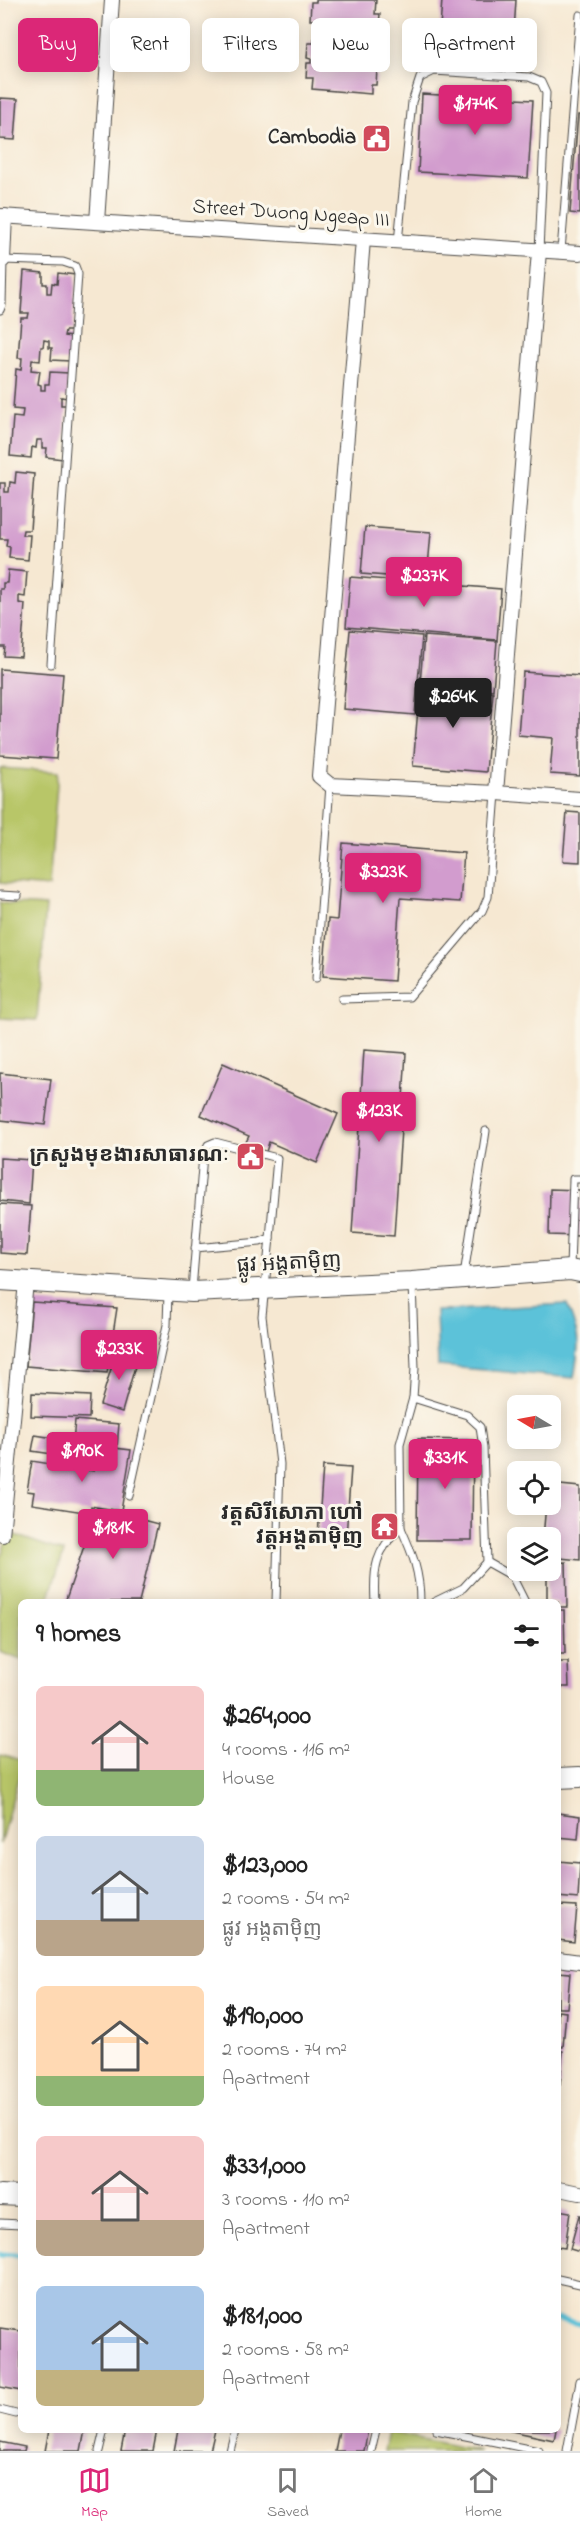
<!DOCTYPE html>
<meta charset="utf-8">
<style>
:root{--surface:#fff;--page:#f2f2f2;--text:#222;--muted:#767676;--line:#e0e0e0;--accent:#db2777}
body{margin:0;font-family:"Indie Flower","Noto Sans Khmer",sans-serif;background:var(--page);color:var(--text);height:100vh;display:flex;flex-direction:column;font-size:22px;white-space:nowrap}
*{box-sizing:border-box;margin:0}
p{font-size:20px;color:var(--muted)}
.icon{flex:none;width:33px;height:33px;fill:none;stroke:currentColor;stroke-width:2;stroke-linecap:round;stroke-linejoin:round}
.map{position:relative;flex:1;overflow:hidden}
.drawer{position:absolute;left:18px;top:1599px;width:543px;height:834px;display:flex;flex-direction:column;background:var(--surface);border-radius:9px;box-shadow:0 3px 15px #0003}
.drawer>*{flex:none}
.hud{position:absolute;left:18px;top:18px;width:544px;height:54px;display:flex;gap:12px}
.needle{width:39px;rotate:280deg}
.buttons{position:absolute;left:507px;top:1395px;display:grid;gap:12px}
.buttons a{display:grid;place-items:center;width:54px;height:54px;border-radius:9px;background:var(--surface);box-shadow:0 3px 15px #0003;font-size:30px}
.price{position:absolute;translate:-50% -51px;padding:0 14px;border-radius:6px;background:var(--accent);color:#fff;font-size:20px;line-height:39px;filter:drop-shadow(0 2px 3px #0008)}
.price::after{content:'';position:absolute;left:50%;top:36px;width:18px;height:14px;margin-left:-9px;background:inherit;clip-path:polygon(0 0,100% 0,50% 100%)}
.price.on{background:#222;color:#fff}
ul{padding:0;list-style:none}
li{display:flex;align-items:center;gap:18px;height:150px;padding:0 18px}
li span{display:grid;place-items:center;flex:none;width:168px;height:120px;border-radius:9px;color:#555}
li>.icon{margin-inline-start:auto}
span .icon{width:72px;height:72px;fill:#fffc;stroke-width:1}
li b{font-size:26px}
h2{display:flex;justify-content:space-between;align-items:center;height:72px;padding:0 18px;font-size:26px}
.tag{padding:0 21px;border-radius:9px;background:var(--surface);box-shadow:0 3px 15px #0003;font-size:21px;line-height:54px}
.tag.on{background:var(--accent);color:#fff}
.dock{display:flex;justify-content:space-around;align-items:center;height:84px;border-top:2px solid var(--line);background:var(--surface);font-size:16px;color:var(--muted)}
.dock a{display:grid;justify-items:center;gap:3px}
.dock .on{color:var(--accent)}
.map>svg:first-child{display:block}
.green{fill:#b8c668;stroke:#72784a;stroke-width:1.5}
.water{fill:#5bc2d9;stroke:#437682;stroke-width:1.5}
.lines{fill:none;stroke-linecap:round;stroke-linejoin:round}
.stream{stroke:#5bc2d9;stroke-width:5}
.building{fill:#d29cce}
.lane-casing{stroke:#494744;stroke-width:9}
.street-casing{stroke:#494744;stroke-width:16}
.secondary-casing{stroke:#494744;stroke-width:22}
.lane{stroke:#fff;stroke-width:7}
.street{stroke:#fff;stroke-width:14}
.secondary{stroke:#fff;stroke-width:20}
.labels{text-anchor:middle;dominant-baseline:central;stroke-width:6;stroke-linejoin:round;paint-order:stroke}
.poi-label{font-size:21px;font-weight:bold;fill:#2b2b2b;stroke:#fbf7ec;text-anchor:end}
.street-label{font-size:21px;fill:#2b2b2b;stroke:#fbf7ec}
</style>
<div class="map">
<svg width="580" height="2451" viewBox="0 0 580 2451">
<rect width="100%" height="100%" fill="#fbf7ec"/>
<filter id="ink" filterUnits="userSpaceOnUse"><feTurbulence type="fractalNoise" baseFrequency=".0167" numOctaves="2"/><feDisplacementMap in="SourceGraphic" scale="12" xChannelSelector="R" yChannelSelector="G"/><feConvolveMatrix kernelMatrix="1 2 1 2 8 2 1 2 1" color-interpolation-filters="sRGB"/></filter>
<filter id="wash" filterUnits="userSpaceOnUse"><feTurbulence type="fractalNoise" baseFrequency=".008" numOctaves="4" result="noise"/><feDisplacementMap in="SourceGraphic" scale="24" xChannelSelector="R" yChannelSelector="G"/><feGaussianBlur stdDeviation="1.35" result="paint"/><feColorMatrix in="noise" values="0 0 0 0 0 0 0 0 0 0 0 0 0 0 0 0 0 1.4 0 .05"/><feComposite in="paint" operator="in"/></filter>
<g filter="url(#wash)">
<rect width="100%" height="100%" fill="#f6e8d2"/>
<g class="green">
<path d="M0,768L58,772L49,887L0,883Z"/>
<path d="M0,903L46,906L37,1020L0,1018Z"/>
<path d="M9,1533L64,1552L47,1602H21V1660L0,1652V1558Z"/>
<path d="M0,1755L21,1760V1768L0,1844Z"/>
<path d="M388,2432L480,2451H384Z"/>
</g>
<path class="water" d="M567,1304C580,1337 580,1343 574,1378L438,1366L436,1311Z"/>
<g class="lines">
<g class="stream">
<path d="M0,2254L21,2255"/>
<path d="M558,2319L580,2324"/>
</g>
</g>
<g id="blocks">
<g class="building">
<path d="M316,0H376L375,14H380L379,24L374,23L372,51L378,52V63L373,62L372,69H377L376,85H371V94L312,89L313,78H306L307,63H311V59L307,58L308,43H314L315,20H310L311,2H316Z"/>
<path d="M442,0H516L514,32L440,27Z"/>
<path d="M422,94L533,100L528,178L418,172Z"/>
<path d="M0,98L18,99L15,140L0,139Z"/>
<path d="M578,115H580V214L570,213Z"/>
<path d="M24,271L43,273V284H47V293H51L52,283L57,284L58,273L76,275L72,331H65L64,336L72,337L70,361L51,360L52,348H49V341L44,340L43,347H41L40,361L32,360L31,370L40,371L38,384L41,385V390H45V384H49L50,372L69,373L67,398L61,397V405H67L63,459L46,457L47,448H42V440H37L36,448L32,447L31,458L10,456L13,417L22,418L23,410L13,409L16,369L21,370L22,358H18L21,318H28L29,313H21Z"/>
<path d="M16,472L34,474L30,530H23L22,535H30L28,560L9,558L10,547L6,546L7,539H0V483H5V492H9L10,482L15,483Z"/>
<path d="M365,527L431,532L427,579L361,574Z"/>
<path d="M8,570L27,572L25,597L19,596V603L25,604L21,657L4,656L5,647H0V589H3V583H7Z"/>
<path d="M350,577L501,589L497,640L346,627Z"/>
<path d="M350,630L422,636L415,715L343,709Z"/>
<path d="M424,636L497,641L493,690L420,684Z"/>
<path d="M0,669L63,674L56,759L0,755Z"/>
<path d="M523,672L580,676V776L550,774L553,738L518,735Z"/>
<path d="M420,686L493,692L486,772L413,766Z"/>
<path d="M567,812L580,813V862L563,861Z"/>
<path d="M343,843L464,853L460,902L400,898L394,981L323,976L328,919L337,920Z"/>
<path d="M364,1050L406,1053L394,1236L352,1233Z"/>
<path d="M223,1063L338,1114L317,1163L269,1142L266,1152L245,1144L249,1136L201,1115Z"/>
<path d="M0,1073L51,1079L45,1125L1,1120Z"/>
<path d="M0,1158L32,1160L29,1204L0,1201Z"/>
<path d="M550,1189L580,1190V1236L549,1235Z"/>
<path d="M0,1204L31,1206L27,1255L0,1253Z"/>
<path d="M32,1302L117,1308L107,1373L26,1366Z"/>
<path d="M117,1349L138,1356L122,1412L100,1405Z"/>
<path d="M32,1393L90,1396L89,1418L31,1416Z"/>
<path d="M75,1420L119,1424L117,1446L73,1442Z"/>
<path d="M35,1435L54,1438L52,1454L32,1451Z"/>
<path d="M418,1439L473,1440L472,1540H417Z"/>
<path d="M98,1446L131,1450L121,1511L91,1506L90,1513L32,1504L34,1492L27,1491L32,1461L94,1471Z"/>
<path d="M323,1466L351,1468L346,1537L318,1535Z"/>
<path d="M550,1484L580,1487V1560L550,1557V1538H543L546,1504H550Z"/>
<path d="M97,1508L158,1524L139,1602H65Z"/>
<path d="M566,1562L567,1607H558V1602H547V1570H550V1563Z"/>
<path d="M558,1610H564L565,1654H558Z"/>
<path d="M558,1662H568L569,1687H558Z"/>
<path d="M558,1813L580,1816L578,1839L558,1837Z"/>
<path d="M558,1861L580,1863L578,1899L558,1897Z"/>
<path d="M558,1905L577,1906L574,1942L558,1940Z"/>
<path d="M558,1972L570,1973L567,2008H558Z"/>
<path d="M558,2011L566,2012L563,2047H558Z"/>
<path d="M558,2050L563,2051L560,2085H558Z"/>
<path d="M558,2210L570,2212L565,2248L558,2247Z"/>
<path d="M579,2215H580V2252L570,2249Z"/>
<path d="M0,2328L21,2331V2391L0,2387Z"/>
<path d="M49,2430H85L81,2451H45Z"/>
<path d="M125,2430H157L153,2451H121Z"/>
<path d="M178,2430H215L210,2451H174Z"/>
<path d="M339,2430H368L364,2451H335Z"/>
<path d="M507,2430H556L554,2440Z"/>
<path d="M0,2442L25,2447L24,2451H0Z"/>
</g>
</g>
</g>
<g filter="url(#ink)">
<use href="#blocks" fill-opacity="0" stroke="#494744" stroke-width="1.5"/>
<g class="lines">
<defs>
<g id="lane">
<path d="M398,242L412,102L420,78L434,71L529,77L541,82L546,93L539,251"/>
<path d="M561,251L580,15"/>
<path d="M0,310L2,305L3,260L63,262L75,266L78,274L51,664"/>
<path d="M0,895L18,896"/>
<path d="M316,978L330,785"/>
<path d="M342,999L409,997L482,911L488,897L496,793"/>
<path d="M270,1238L262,1316L280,1464L276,1602"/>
<path d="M570,1268L573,1179H580"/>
<path d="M464,1275L486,1131"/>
<path d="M192,1290L203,1155L208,1145L215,1142L277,1158L270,1238L260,1242L195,1248"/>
<path d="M413,1398L467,1415L480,1427L483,1448L487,1562L463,1588L434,1602"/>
<path d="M129,1496L167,1325L168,1293"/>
<path d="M401,1528C413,1555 420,1572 420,1602"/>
<path d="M487,1562L512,1576L525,1602"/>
<path d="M375,1602C373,1569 375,1550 401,1528L400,1444L413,1398L415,1368L412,1283"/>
<path d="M0,2223L21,2224"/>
<path d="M558,2279L580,2284"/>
<path d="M0,2410L16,2414"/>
<path d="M436,2430L539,2451"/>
<path d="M99,2451L104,2430"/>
<path d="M230,2451L235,2430"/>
<path d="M371,2451L376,2430"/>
<path d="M567,2451L580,2381"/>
</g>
<g id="street">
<path d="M0,216L580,253"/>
<path d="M97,222L112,0"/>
<path d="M363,240L319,776L330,785L496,793L580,799"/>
<path d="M3,260L5,216"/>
<path d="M496,793L539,251"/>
<path d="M2,1535L26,1282"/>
<path d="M558,1959L580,1962"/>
<path d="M558,2189L580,2193"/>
</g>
<g id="secondary">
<path d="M0,1280L192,1292L412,1282L570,1270L580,1272"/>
<path d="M558,1778L580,1777"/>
<path d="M0,2195L21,2196"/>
</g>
</defs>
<use href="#lane" class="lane-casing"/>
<use href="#street" class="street-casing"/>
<use href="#secondary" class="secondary-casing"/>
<use href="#lane" class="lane"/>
<use href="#street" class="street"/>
<use href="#secondary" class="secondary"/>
</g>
</g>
<defs>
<symbol id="civic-square" viewBox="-11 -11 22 22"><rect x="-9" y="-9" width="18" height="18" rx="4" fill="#d1495b" stroke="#fbf7ec"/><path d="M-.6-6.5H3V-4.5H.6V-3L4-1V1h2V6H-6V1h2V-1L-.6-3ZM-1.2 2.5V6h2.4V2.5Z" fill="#fff"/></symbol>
<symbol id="temple-square" viewBox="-11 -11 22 22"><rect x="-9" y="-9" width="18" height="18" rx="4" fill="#d1495b" stroke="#fbf7ec"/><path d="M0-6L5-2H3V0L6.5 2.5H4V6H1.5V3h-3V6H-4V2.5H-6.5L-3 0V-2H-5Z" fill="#fff"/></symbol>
</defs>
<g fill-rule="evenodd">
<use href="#civic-square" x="360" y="122" width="33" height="33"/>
<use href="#civic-square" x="234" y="1140" width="33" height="33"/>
<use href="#temple-square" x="368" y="1510" width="33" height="33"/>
</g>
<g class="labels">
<g class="poi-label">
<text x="356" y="138">Cambodia</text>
<text x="229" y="1156">ក្រសួងមុខងារសាធារណៈ</text>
<text x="363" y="1514">វត្តសិរីសោភា ហៅ<tspan x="363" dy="24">វត្តអង្តតាម៉ិញ</tspan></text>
</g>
<g class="street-label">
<text transform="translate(291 214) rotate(4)">Street Duong Ngeap III</text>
<text transform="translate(289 1264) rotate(-3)">ផ្លូវ អង្តតាម៉ិញ</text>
</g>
</g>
</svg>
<div class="buttons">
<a><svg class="needle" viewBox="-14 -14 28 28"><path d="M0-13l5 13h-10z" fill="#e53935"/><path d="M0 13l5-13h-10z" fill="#767676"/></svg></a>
<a><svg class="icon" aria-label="locate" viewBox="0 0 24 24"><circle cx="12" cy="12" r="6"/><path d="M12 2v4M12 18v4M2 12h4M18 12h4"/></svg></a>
<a><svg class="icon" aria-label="layers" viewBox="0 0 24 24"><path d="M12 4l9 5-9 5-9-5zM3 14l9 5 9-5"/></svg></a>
</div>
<b class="price" style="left:475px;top:136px">$174K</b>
<b class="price" style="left:424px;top:608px">$237K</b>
<b class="price on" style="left:453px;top:729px">$264K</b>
<b class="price" style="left:383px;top:904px">$323K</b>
<b class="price" style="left:379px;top:1143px">$123K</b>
<b class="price" style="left:119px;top:1381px">$233K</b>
<b class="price" style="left:82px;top:1483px">$190K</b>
<b class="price" style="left:445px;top:1490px">$331K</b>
<b class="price" style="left:113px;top:1560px">$181K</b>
<div class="hud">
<a class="tag on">Buy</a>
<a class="tag">Rent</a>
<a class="tag">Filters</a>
<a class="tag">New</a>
<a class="tag">Apartment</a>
</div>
<section class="drawer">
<h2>9 homes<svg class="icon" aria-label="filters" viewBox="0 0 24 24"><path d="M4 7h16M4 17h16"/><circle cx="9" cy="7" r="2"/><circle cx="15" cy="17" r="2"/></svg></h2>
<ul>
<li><span style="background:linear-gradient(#f6c9c9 70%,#8fb573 0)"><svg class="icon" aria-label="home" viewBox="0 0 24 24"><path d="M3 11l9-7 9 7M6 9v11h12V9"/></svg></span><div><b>$264,000</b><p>4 rooms · 116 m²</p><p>House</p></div></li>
<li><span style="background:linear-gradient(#c9d6e8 70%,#b9a48a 0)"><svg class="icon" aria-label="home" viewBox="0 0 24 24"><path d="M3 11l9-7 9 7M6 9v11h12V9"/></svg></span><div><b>$123,000</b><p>2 rooms · 54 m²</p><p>ផ្លូវ អង្តតាម៉ិញ</p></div></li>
<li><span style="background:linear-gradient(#ffd9b3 75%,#8fb573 0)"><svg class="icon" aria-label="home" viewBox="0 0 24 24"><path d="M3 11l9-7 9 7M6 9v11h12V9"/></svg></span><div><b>$190,000</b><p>2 rooms · 74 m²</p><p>Apartment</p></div></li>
<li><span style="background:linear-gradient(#f6c9c9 70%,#b9a48a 0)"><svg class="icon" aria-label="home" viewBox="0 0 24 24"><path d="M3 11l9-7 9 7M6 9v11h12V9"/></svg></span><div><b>$331,000</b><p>3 rooms · 110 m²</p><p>Apartment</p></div></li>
<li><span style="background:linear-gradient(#a9c7e8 70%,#c2b280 0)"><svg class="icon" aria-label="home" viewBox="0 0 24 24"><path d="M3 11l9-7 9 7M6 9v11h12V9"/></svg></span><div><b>$181,000</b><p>2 rooms · 58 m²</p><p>Apartment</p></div></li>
</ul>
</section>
</div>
<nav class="dock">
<a class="on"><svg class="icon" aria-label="map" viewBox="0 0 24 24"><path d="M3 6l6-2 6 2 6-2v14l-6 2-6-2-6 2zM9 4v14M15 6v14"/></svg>Map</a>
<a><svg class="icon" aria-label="saved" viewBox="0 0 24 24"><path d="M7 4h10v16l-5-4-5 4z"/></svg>Saved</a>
<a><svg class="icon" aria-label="home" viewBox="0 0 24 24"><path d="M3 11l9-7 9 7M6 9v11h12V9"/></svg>Home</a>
</nav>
